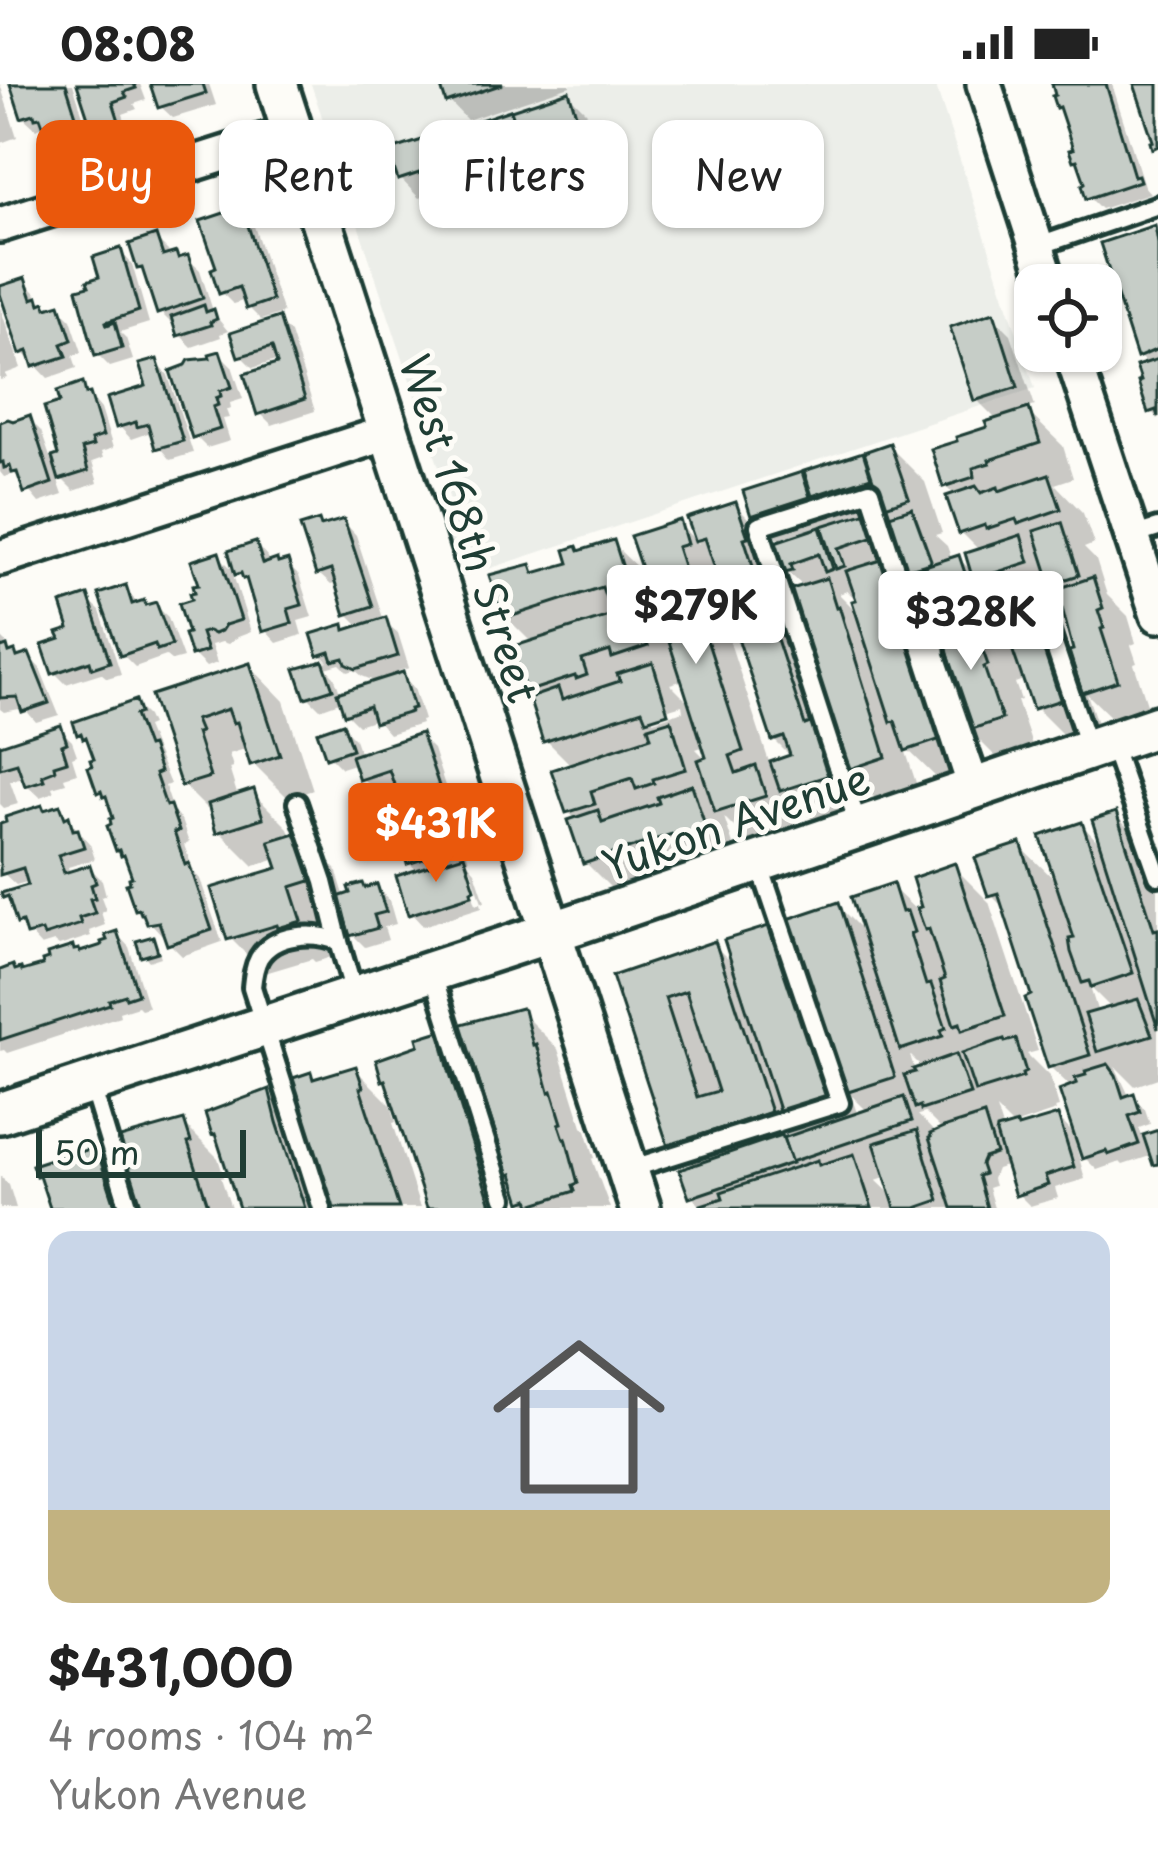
<!DOCTYPE html>
<meta charset="utf-8">
<style>
:root{--surface:#fff;--page:#f2f2f2;--text:#222;--muted:#767676;--line:#e0e0e0;--accent:#ea580c}
body{margin:0;font-family:"Playpen Sans",sans-serif;background:var(--page);color:var(--text);height:100vh;display:flex;flex-direction:column;font-size:45px;white-space:nowrap}
*{box-sizing:border-box;margin:0}
p{font-size:39px;color:var(--muted)}
.icon{flex:none;width:66px;height:66px;fill:none;stroke:currentColor;stroke-width:2;stroke-linecap:round;stroke-linejoin:round}
.map{position:relative;height:1124px;overflow:hidden}
.sheet{display:flex;flex-direction:column;background:var(--surface);flex:1}
.sheet>*{flex:none}
.banner{position:absolute;left:36px;top:36px;width:1086px;height:108px;display:flex;gap:24px}
.tools{position:absolute;left:1014px;top:180px;display:grid;gap:24px}
.tools a{display:grid;place-items:center;width:108px;height:108px;border-radius:24px;background:var(--surface);box-shadow:0 3px 9px #0004;font-size:60px}
.scale{position:absolute;left:36px;bottom:30px;width:210px;box-sizing:border-box;padding-left:12px;border:6px solid #1f3d34;border-top:0;font-size:33px;line-height:42px;white-space:nowrap;color:#1f3d34;-webkit-text-stroke:9px #fdfcf7;paint-order:stroke}
.price{position:absolute;translate:-50% -102px;padding:0 27px;border-radius:12px;background:#fff;color:#222;font-size:39px;line-height:78px;filter:drop-shadow(0 3px 6px #0008)}
.price::after{content:'';position:absolute;left:50%;top:72px;width:36px;height:27px;margin-left:-18px;background:inherit;clip-path:polygon(0 0,100% 0,50% 100%)}
.price.current{background:var(--accent);color:#fff}
ul{padding:0;list-style:none}
li{display:grid;align-content:center;gap:24px;height:636px;padding:0 48px}
li+li{border-top:3px solid var(--line)}
li span{display:grid;place-items:center;height:372px;border-radius:24px;color:#555}
li>.icon{margin-inline-start:auto}
span .icon{width:216px;height:216px;fill:#fffc;stroke-width:1}
li b{font-size:51px}
.pill{padding:0 42px;border-radius:24px;background:var(--surface);box-shadow:0 3px 9px #0004;font-size:42px;line-height:108px}
.pill.current{background:var(--accent);color:#fff}
.status{display:flex;justify-content:space-between;align-items:center;height:84px;padding:0 60px;background:var(--surface);direction:ltr}
.status svg{height:33px;fill:currentColor}
.map>svg:first-child{display:block}
.built{fill:#eceee9}
.shadow{fill:#0003;fill-rule:evenodd}
.building{fill:#c6cdc7;stroke:#1f3d34;stroke-width:3;fill-rule:evenodd}
.lines{fill:none;stroke-linecap:round;stroke-linejoin:round}
.service-casing{stroke:#1f3d34;stroke-width:26}
.minor-casing{stroke:#1f3d34;stroke-width:42}
.tertiary-casing{stroke:#1f3d34;stroke-width:48}
.service{stroke:#fdfcf7;stroke-width:16}
.minor{stroke:#fdfcf7;stroke-width:33}
.tertiary{stroke:#fdfcf7;stroke-width:39}
.labels{text-anchor:middle;dominant-baseline:central;stroke-width:10;stroke-linejoin:round;paint-order:stroke}
.street-label{font-size:42px;fill:#1f3d34;stroke:#fdfcf7}
</style>
<div class="status"><b>08:08</b><svg viewBox="0 0 49 12"><path d="M0 12V9h3v3zM5 12V6h3v6zM10 12V3h3v9zM15 12V0h3v12zM26 1h20v11H26zM47 4h2v5h-2z"/></svg></div>
<div class="map">
<svg width="1158" height="1124" viewBox="0 0 1158 1124">
<rect width="100%" height="100%" fill="#fdfcf7"/>
<filter id="ink" filterUnits="userSpaceOnUse"><feTurbulence type="fractalNoise" baseFrequency=".00833" numOctaves="2"/><feDisplacementMap in="SourceGraphic" scale="24" xChannelSelector="R" yChannelSelector="G"/><feConvolveMatrix kernelMatrix="1 2 1 2 8 2 1 2 1" color-interpolation-filters="sRGB"/></filter>
<g filter="url(#ink)">
<path class="built" d="M311,0H935L1035,304L461,494L442,439L453,425Z"/>
<g class="shadow">
<path d="M0,0L17,53L1,59L2,64L0,65Z"/>
<path d="M13,0H73L93,63L70,70L58,58L51,45L46,41L36,45L23,33Z"/>
<path d="M80,0H140L146,16L134,20L137,25L123,30L130,52L108,59L95,47Z"/>
<path d="M153,0H209L216,21L173,34L160,22Z"/>
<path d="M443,0H570V2L467,36L449,17Z"/>
<path d="M1052,0H1112L1144,102L1150,109L1101,125L1089,113V101L1083,83L1076,75L1077,67L1064,28L1058,22L1059,12Z"/>
<path d="M568,10L587,29L595,56L483,92L466,75L473,96L419,114L401,95L446,51L462,67L455,48Z"/>
<path d="M241,127L253,139L283,229L261,236L249,224L246,216L233,220L221,208Z"/>
<path d="M1154,145L1158,149V335L1151,327L1148,281L1140,273Z"/>
<path d="M155,154L168,167L170,173L176,171L181,176L187,174L200,186L214,230L228,247L220,250L221,253L192,263L180,251L176,239L172,240L160,228L148,192L140,184Z"/>
<path d="M120,167L132,180L149,239L120,248L126,254L133,276L110,283L98,271L103,196Z"/>
<path d="M24,197L36,209L43,222L49,226L59,223L71,235L82,268L73,272L77,284L48,294L23,268Z"/>
<path d="M0,223L21,284L5,290L7,294L0,296Z"/>
<path d="M993,232L1011,250L1035,322L1025,325L1063,362L1073,394L1055,400L1083,429L1094,460L1084,464L1096,476L1107,511L1128,532L1136,559L1131,561L1137,579L1134,580L1151,632L1120,642L1087,610L1100,648L1070,658L1035,623L1026,595L1015,599L1021,616L1017,617L1035,670L1003,680L964,641L980,688L943,700L904,662L919,708L881,720L851,690L863,725L817,740L787,709L799,747L753,762L724,733L741,785L620,813L585,778L577,736L568,728L572,682L546,656L537,614L529,606L532,559L506,533L530,483L539,491L573,481L580,470L613,460L647,493L634,454L679,440L699,460L691,436L735,421L770,456L784,511L805,504L787,487L782,458L754,430L747,409L890,363L925,398L942,449L935,451L947,462L952,476L958,474L975,490L980,467L961,448L956,412L946,402L998,337L977,316ZM721,494L774,656L792,674L770,681L710,497ZM847,507L859,518L860,531L839,510ZM1062,513L1077,568V583L1067,573L1061,554L1030,523ZM927,527L945,544L961,605L953,607ZM994,535L1001,557L983,539ZM666,540L672,557L657,543ZM684,596L693,623L670,600ZM682,621L683,627L653,637V630ZM705,662L712,681L696,665Z"/>
<path d="M278,237L290,249L315,327L272,341L260,329L281,282L279,276L253,284L241,272Z"/>
<path d="M220,270L232,282L243,315L230,319L231,324L226,326L229,334L223,335L230,357L207,364L195,352Z"/>
<path d="M156,278L168,291L193,369L170,376L148,349L131,355L119,342L150,304Z"/>
<path d="M82,302L101,325L113,364L101,368L103,374L92,378L98,399L74,407L55,388L63,411L39,419L15,390L4,393L0,388V343L29,335L41,347L51,376L61,373L64,320Z"/>
<path d="M344,438L356,451L384,537L398,549L409,584L398,587L414,604L424,636L420,637L421,640L389,650L376,635L358,641L346,629L342,617L320,625L307,612L299,587L328,578L320,570L343,543L347,548L362,544L347,529L338,499L331,501L318,489L323,445ZM340,580L348,588L355,586L362,592L379,599L341,611L334,592L326,584Z"/>
<path d="M256,461L268,474L270,481L287,480L299,492L312,533L298,537L302,551L277,559L265,546L251,503L238,489Z"/>
<path d="M219,472L231,484L251,548L238,553L228,560L222,558L211,561L217,579L206,583L194,571L196,517Z"/>
<path d="M125,504L139,521L148,524L155,521L168,533L183,574L172,577L166,572L135,583L122,570Z"/>
<path d="M87,515L100,527L121,590L107,594L101,589L66,600L54,588L64,557L73,547Z"/>
<path d="M0,552L6,558L9,569L18,575L28,572L40,584L59,631L36,638L24,624L4,628L0,625Z"/>
<path d="M250,582L284,617L313,706L288,714L253,679L248,664L229,670L233,683L229,684L238,713L253,709L288,744L291,753L301,750L336,785L345,814L377,803L389,816L396,840L384,843L388,856L365,863L353,851L346,831L324,838L335,872L315,878L312,875L265,889L230,854L281,786L278,775L254,782L219,747L214,732L183,701L155,613Z"/>
<path d="M135,620L147,632L151,641L146,643L170,700L165,702L174,729L181,736L189,759L184,761L194,788L200,795L222,858L182,872L170,860L166,850L162,851L138,825L130,777L118,766L111,719L99,707L98,677L92,661L80,649Z"/>
<path d="M342,642L355,655L361,672L421,653L433,665L449,714L443,716L453,726L469,776L466,777L475,787L485,817L482,818L471,785H465L476,820L481,819L482,823L423,842L411,829L419,788L396,767L411,723L402,713L397,699L374,706L362,694L357,679L341,684L329,672Z"/>
<path d="M60,645L72,657L77,671L72,673L77,689L64,693L66,699L52,703L54,708L40,713L27,701L24,692L10,697L18,720L4,724L0,720V664Z"/>
<path d="M59,724L90,760L95,775L68,783L70,790L90,784L102,796L106,811L101,813L106,826L101,828L105,841L89,847L91,852L59,862L54,858L41,862L19,838L32,803L30,797L16,801L3,789L0,779V743Z"/>
<path d="M1115,731L1150,766L1158,792V994L1135,1002L1115,982L1130,1014L1133,1013L1145,1025L1150,1040L1139,1044L1143,1054L1158,1050V1082L1153,1071L1123,1081L1120,1078L1097,1086L1085,1074L1072,1004L1050,983L1035,913L1007,827L991,811L1020,762L1060,801L1082,741L1104,764ZM1090,903L1112,925L1098,929Z"/>
<path d="M954,783L989,818L1038,967L1027,970L1050,993L1059,1023L1055,1024L1056,1027L1014,1041L1019,1046L1058,1034L1072,1048L1085,1095L1055,1104L1058,1114L1030,1122L1018,1110L1009,1081L996,1085L992,1095L994,1102L988,1104L994,1124H703L691,1112L695,1084L671,1060L615,894L714,861L735,882L771,844L806,879L838,822L866,850L892,803L917,827L925,825ZM910,971L923,984L915,987ZM851,1011L868,1028L858,1032ZM996,1025L1015,1044L1003,1047ZM925,1029L944,1048L937,1051L918,1031ZM888,1092L895,1114L876,1096Z"/>
<path d="M117,850L129,863L148,923L141,925L138,922L119,928L120,932L7,969L4,966L0,967V889L23,890L106,863Z"/>
<path d="M152,855L157,861L161,873L149,877L144,871Z"/>
<path d="M520,927L558,965L582,1042L586,1046L595,1074L592,1075L610,1124H531L523,1116L480,996L477,997L482,1020L514,1124H430L423,963L439,950L478,989Z"/>
<path d="M356,986L391,1021L396,1038L393,1039L420,1124H335L310,992L315,997Z"/>
<path d="M268,1009L303,1043L327,1124H242L220,1055L215,1050Z"/>
<path d="M183,1039L218,1074L224,1093L221,1094L231,1124H146Z"/>
<path d="M95,1066L130,1101L137,1124H53L44,1097L38,1091Z"/>
<path d="M0,1092L9,1101L16,1124H0Z"/>
</g>
<g class="building">
<path d="M10,0H66L82,51L56,60L49,39L43,41L40,33L35,34L34,30L21,34Z"/>
<path d="M77,0H134L136,4L124,8L127,13L113,18L120,40L93,49Z"/>
<path d="M150,0H203L206,9L158,24Z"/>
<path d="M440,0H503L446,19Z"/>
<path d="M1052,0H1106L1134,92L1138,91L1140,97L1086,115L1082,101L1085,99L1077,76L1073,77L1069,66L1073,65L1059,23L1056,24L1052,12L1055,11Z"/>
<path d="M1134,0H1158V62L1152,65L1150,58L1153,57Z"/>
<path d="M569,7L578,37L521,56L511,26Z"/>
<path d="M510,26L520,56L461,75L451,46Z"/>
<path d="M447,48L456,77L398,96L388,67Z"/>
<path d="M242,123L272,216L246,225L239,203L219,210L211,185L216,183L200,137Z"/>
<path d="M1155,141L1158,160V265L1137,274L1100,159Z"/>
<path d="M156,151L163,172L176,168L178,174L188,171L203,214L157,230L142,184L137,185L129,160Z"/>
<path d="M121,164L139,227L106,238L107,241L115,238L122,264L95,272L77,205L89,202L87,197L99,193L93,173Z"/>
<path d="M25,194L32,215L38,213L40,220L45,218L47,224L60,220L72,256L62,260L67,272L33,283L28,267L20,270L0,210V202Z"/>
<path d="M204,221L206,228L214,225L217,235L210,238L211,241L177,252L171,233Z"/>
<path d="M994,228L1018,303L974,317L950,243Z"/>
<path d="M279,233L305,315L257,331L244,290L277,280L272,263L238,273L230,249Z"/>
<path d="M220,267L232,303L220,307L221,312L216,314L218,321L213,323L220,345L192,354L170,287L186,281L189,276L210,274L209,270Z"/>
<path d="M157,275L183,357L155,365L148,340L137,343L136,338L116,344L107,314L146,302L139,280Z"/>
<path d="M1158,275V333L1156,326L1148,329L1138,298L1141,297L1136,282Z"/>
<path d="M83,298L86,310L90,309L103,352L91,356L93,362L82,365L88,387L59,396L52,373L58,371L56,364L44,323L60,318L57,307Z"/>
<path d="M1029,324L1040,359L989,376L990,379L973,384L974,393L943,403L931,365L957,357L956,353L987,343L985,338Z"/>
<path d="M30,331L52,399L24,409L17,388L12,389L10,382L4,384L3,378L0,379V338L8,335L13,337Z"/>
<path d="M890,359L909,414L882,423L864,368Z"/>
<path d="M863,368L871,393L812,412L804,387Z"/>
<path d="M802,388L810,413L751,432L743,407Z"/>
<path d="M1049,390L1061,425L1018,440L1016,435L986,445L985,441L959,450L946,412L976,402L981,409L998,403L999,407Z"/>
<path d="M736,418L748,453L744,454L805,641L813,638L830,691L780,707L770,678L790,671L784,653L772,657L705,454L695,457L687,434Z"/>
<path d="M912,424L931,476L930,479L903,487L886,432Z"/>
<path d="M867,428L875,452L839,464L845,482L836,485L822,442Z"/>
<path d="M344,435L373,522L345,531L331,486L316,491L300,442L319,436L321,442Z"/>
<path d="M680,436L687,460L677,463L743,667L730,672L736,689L756,682L766,712L715,728L698,676L706,673L646,486L642,487L630,452Z"/>
<path d="M1062,438L1079,491L1051,500L1034,447Z"/>
<path d="M820,443L833,485L825,488L819,470L791,480L793,486L785,488L775,458Z"/>
<path d="M1021,451L1029,478L973,496L965,469Z"/>
<path d="M614,456L630,506L606,514L602,503L503,535L489,491L531,480L534,489L569,479L565,466L577,462L579,467Z"/>
<path d="M256,458L263,480L277,475L278,479L288,476L302,521L288,525L292,539L262,548L246,494L243,495L241,489L235,491L228,467Z"/>
<path d="M219,468L241,536L225,541L221,547L214,550L208,547L201,549L207,567L191,572L184,550L188,549L179,519L192,515L190,509L195,508L193,501L199,500L191,477Z"/>
<path d="M959,471L968,498L912,516L903,489Z"/>
<path d="M888,474L947,653L905,667L895,637L891,638L852,517L856,516L846,487Z"/>
<path d="M1093,493L1103,524L1098,526L1104,544L1101,545L1118,597L1082,609L1069,567L1073,566L1057,505Z"/>
<path d="M827,494L836,523L839,522L886,673L844,687L785,507Z"/>
<path d="M126,501L132,520L144,516L146,521L156,518L172,561L157,566L155,560L120,572L98,510Z"/>
<path d="M88,511L110,578L92,584L90,577L52,590L42,561L60,555L57,549L69,545L61,520Z"/>
<path d="M632,513L648,562L612,574L610,567L582,576L587,591L576,595L575,592L526,608L512,563L612,531L609,520Z"/>
<path d="M1026,516L1035,541L1038,540L1049,573L1053,571L1067,614L1033,625L1009,556L999,559L989,528Z"/>
<path d="M979,531L989,562L982,564L988,581L984,583L1002,635L966,647L952,605L957,603L941,543Z"/>
<path d="M386,533L398,572L356,585L346,580L344,574L333,577L330,568L318,572L311,550L344,540L345,546Z"/>
<path d="M0,560L1,564L7,562L9,569L15,567L17,573L29,569L49,619L22,628L17,613L0,614Z"/>
<path d="M323,577L333,605L305,614L295,585Z"/>
<path d="M250,579L280,671L250,681L237,638L233,639L228,625L195,636L200,648L196,649L210,693L181,702L151,611Z"/>
<path d="M653,579L668,629L646,636L642,626L543,658L529,614L558,604L562,616L620,597L617,590Z"/>
<path d="M403,588L414,624L410,625L411,628L374,639L369,622L344,631L337,609Z"/>
<path d="M136,616L140,629L135,631L147,663L151,662L160,688L155,690L166,722L170,721L179,747L174,748L185,781L189,779L212,846L167,861L159,838L147,840L143,830H141L139,825L135,826L126,800L130,799L129,794L132,793L124,771L121,772L119,766L116,767L107,742L111,740L110,735L113,734L106,712L103,713L101,707L97,709L88,683L92,682L90,676L94,675L86,653L83,655L81,649L77,651L73,638Z"/>
<path d="M671,636L686,685L653,695L654,699L636,705L632,694L591,707L595,720L566,729L551,686L651,653L648,643Z"/>
<path d="M343,639L352,665L326,674L317,648Z"/>
<path d="M61,641L67,659L62,661L67,677L54,681L55,686L42,691L44,696L25,702L17,679L0,684V661Z"/>
<path d="M421,649L439,702L399,715L389,686L359,696L351,672Z"/>
<path d="M692,701L708,750L684,758L681,747L583,780L568,736L598,726L602,738L659,719L657,713Z"/>
<path d="M254,705L263,734L216,749L208,720Z"/>
<path d="M441,710L459,764L407,780L403,766L394,769L381,729Z"/>
<path d="M42,721L44,726L60,721L65,734L69,732L73,746L78,745L84,763L58,771L64,789L90,781L96,799L91,801L95,814L90,815L95,829L79,834L81,840L44,852L42,847L26,851L22,838L17,840L8,812L3,814L1,809L28,801L23,784L0,791V740L6,738L5,733Z"/>
<path d="M1116,728L1154,846L1158,845V945L1092,736Z"/>
<path d="M1082,738L1133,889L1091,903L1089,897L1082,899L1071,868L1069,855L1074,854L1040,752Z"/>
<path d="M302,747L317,795L291,803L302,837L278,844L277,841L227,856L211,804L278,784L269,757Z"/>
<path d="M1021,759L1090,971L1048,984L1025,914L1031,911L998,809L988,812L975,774Z"/>
<path d="M464,771L475,805L471,807L472,811L408,831L396,792Z"/>
<path d="M955,779L1005,932L962,946L960,939L954,941L940,897L945,895L929,845L925,846L917,824L921,823L912,794Z"/>
<path d="M363,799L365,804L377,800L386,828L374,831L378,844L350,852L338,813L350,809L348,803Z"/>
<path d="M893,799L902,828L907,827L914,848L910,850L926,901L931,900L946,944L941,946L943,952L900,966L851,813Z"/>
<path d="M839,818L895,993L845,1009L788,835Z"/>
<path d="M772,841L830,1013L780,1029L724,856Z"/>
<path d="M117,847L138,910L126,914L125,911L109,916L110,920L0,956V886L13,881L15,886L21,884L22,887L43,881L42,877L48,875L47,870L73,862L74,866L79,865L80,868L102,861L101,858L107,856L105,851Z"/>
<path d="M153,852L158,868L141,873L136,857Z"/>
<path d="M715,857L771,1028L668,1062L612,892ZM686,907L718,1007L697,1013L665,914Z"/>
<path d="M1138,915L1152,951L1097,968L1085,930Z"/>
<path d="M521,924L524,926L533,961L536,960L549,1008L552,1007L562,1039L559,1040L564,1055L566,1054L578,1099L573,1101L575,1107L531,1121L529,1115L521,1118L512,1090L509,1091L471,973L469,974L458,941Z"/>
<path d="M440,947L448,983L492,1124H427L385,996L382,997L376,976L419,961L417,954Z"/>
<path d="M1004,955L1005,958L1016,955L1026,988L1022,990L1023,993L975,1008L962,969Z"/>
<path d="M956,970L970,1010L921,1026L920,1022L915,1024L904,991L915,988L913,985Z"/>
<path d="M1108,980L1116,991L1123,1013L1134,1009L1140,1028L1129,1032L1139,1060L1108,1071L1106,1067L1082,1075L1059,1006L1077,999L1075,994L1086,991L1085,987Z"/>
<path d="M356,982L363,1003L360,1004L399,1124H332L302,1030L287,996L311,988L313,995Z"/>
<path d="M269,1005L277,1038L305,1124H239L215,1050L212,1051L205,1029Z"/>
<path d="M904,1013L912,1037L791,1078L783,1054Z"/>
<path d="M984,1031L996,1070L984,1074L981,1081L984,1090L978,1092L987,1124H952L929,1054L931,1053L930,1050L946,1043Z"/>
<path d="M1058,1031L1074,1083L1045,1092L1048,1101L1015,1112L996,1050L997,1046L1017,1040L1018,1043Z"/>
<path d="M184,1036L191,1058L188,1059L209,1124H142L120,1054Z"/>
<path d="M917,1046L939,1116L916,1124H895L874,1059Z"/>
<path d="M1158,1046V1080L1153,1081L1143,1051Z"/>
<path d="M782,1051L792,1079L689,1114L679,1086Z"/>
<path d="M96,1063L116,1124H50L39,1091L36,1092L32,1081L60,1072L62,1078L71,1075L69,1071Z"/>
<path d="M854,1070L872,1124H702L701,1121L723,1114L721,1108L818,1076L819,1081Z"/>
</g>
<g class="lines">
<defs>
<g id="service">
<path d="M1036,163L1158,121"/>
<path d="M1132,452L1158,444"/>
<path d="M1111,658L1158,792"/>
<path d="M981,702L936,571C934,555 934,542 943,528L1013,504L1030,506L1039,516L1089,665"/>
<path d="M297,719L324,798L339,858"/>
<path d="M860,743L836,680L759,442L870,407L967,706"/>
<path d="M432,888L504,1114"/>
<path d="M91,999L129,1124"/>
<path d="M627,1086L840,1019L759,779"/>
<path d="M322,1124L252,903C253,893 254,883 259,874C274,849 315,847 339,858L355,912"/>
</g>
<g id="minor">
<path d="M984,0L1049,201"/>
<path d="M0,141L293,48"/>
<path d="M1071,267L1158,531"/>
<path d="M0,474L390,348"/>
</g>
<g id="tertiary">
<path d="M277,0L640,1124"/>
<path d="M0,1029L576,840L1158,642"/>
</g>
</defs>
<use href="#service" class="service-casing"/>
<use href="#minor" class="minor-casing"/>
<use href="#tertiary" class="tertiary-casing"/>
<use href="#service" class="service"/>
<use href="#minor" class="minor"/>
<use href="#tertiary" class="tertiary"/>
</g>
</g>
<g class="labels">
<g class="street-label">
<text transform="translate(471 444) rotate(72)">West 168th Street</text>
<text transform="translate(735 736) rotate(-19)">Yukon Avenue</text>
</g>
</g>
</svg>
<div class="tools">
<a><svg class="icon" aria-label="locate" viewBox="0 0 24 24"><circle cx="12" cy="12" r="6"/><path d="M12 2v4M12 18v4M2 12h4M18 12h4"/></svg></a>
</div>
<div class="scale">50 m</div>
<b class="price" style="left:696px;top:583px">$279K</b>
<b class="price" style="left:971px;top:589px">$328K</b>
<b class="price current" style="left:436px;top:801px">$431K</b>
<div class="banner">
<a class="pill current">Buy</a>
<a class="pill">Rent</a>
<a class="pill">Filters</a>
<a class="pill">New</a>
</div>
</div>
<section class="sheet">
<ul>
<li><span style="background:linear-gradient(#c9d6e8 75%,#c2b280 0)"><svg class="icon" aria-label="home" viewBox="0 0 24 24"><path d="M3 11l9-7 9 7M6 9v11h12V9"/></svg></span><div><b>$431,000</b><p>4 rooms · 104 m²</p><p>Yukon Avenue</p></div></li>
</ul>
</section>
